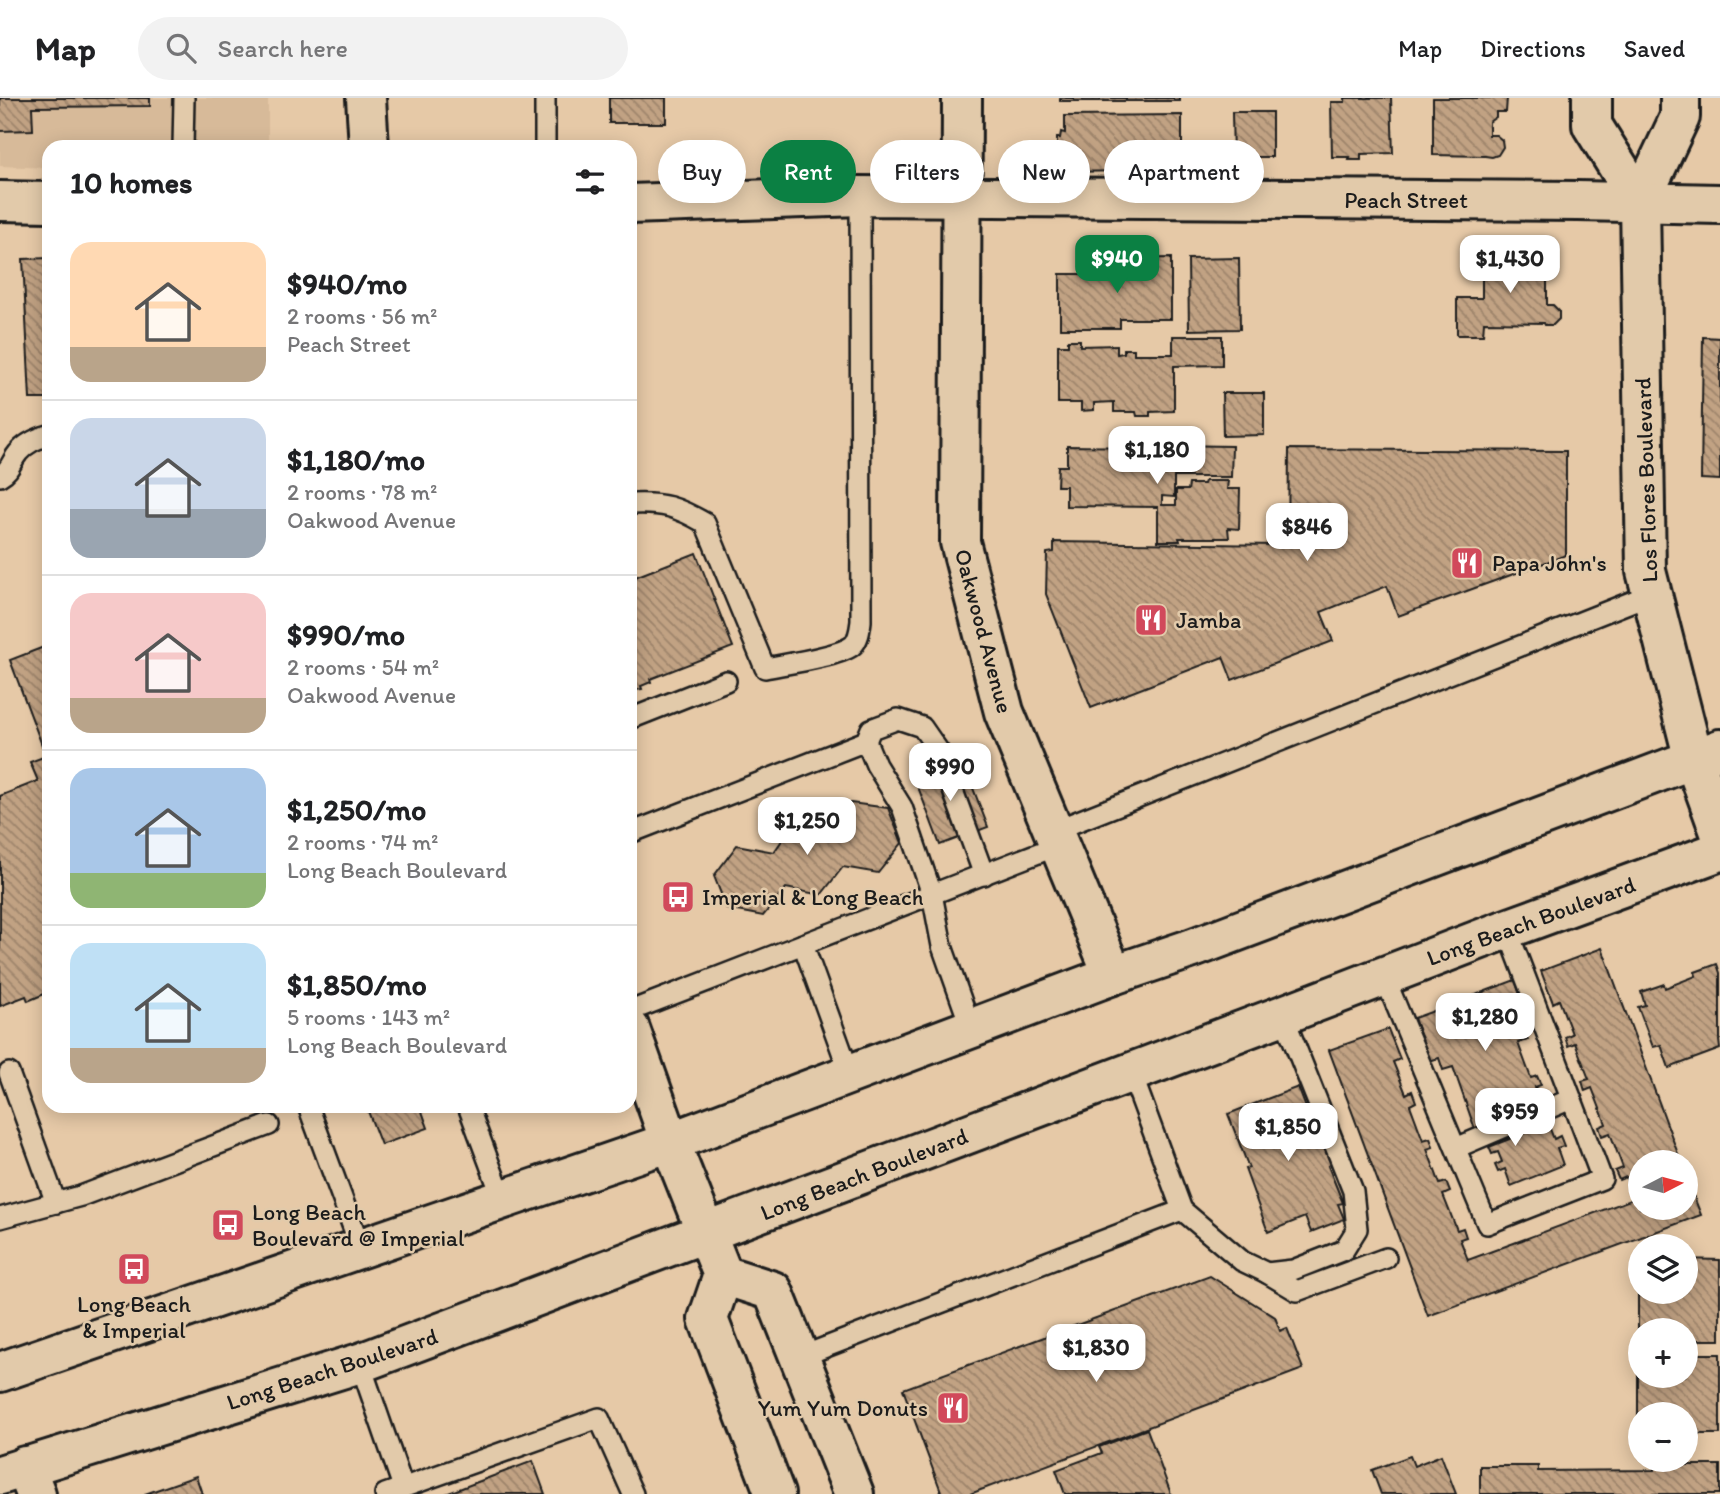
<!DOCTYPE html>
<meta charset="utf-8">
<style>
:root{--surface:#fff;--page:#f2f2f2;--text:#202124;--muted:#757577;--line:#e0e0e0;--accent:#0b8043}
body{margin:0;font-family:Itim,sans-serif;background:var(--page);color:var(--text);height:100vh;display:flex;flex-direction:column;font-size:26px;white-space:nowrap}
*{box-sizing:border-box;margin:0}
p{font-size:23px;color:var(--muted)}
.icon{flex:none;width:38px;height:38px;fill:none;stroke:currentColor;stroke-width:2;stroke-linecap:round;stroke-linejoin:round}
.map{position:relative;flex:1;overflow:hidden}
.sheet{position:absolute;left:42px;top:42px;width:595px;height:973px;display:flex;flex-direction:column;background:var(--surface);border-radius:21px;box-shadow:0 4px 18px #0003}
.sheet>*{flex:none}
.guide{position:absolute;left:658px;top:42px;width:665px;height:63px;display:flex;gap:14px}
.needle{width:46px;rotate:84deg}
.tools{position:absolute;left:1628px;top:1052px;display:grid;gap:14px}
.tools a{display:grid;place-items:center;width:70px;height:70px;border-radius:50%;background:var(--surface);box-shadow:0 4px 18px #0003;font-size:35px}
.price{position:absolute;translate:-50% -60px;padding:0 16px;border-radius:14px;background:#fff;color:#222;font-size:23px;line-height:46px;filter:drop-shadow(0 2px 4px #0008)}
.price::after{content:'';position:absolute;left:50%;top:42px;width:21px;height:16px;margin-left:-10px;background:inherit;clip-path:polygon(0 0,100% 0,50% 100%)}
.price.selected{background:var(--accent);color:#fff}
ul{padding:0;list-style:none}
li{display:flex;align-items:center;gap:21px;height:175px;padding:0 28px}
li+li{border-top:2px solid var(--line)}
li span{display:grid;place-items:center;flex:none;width:196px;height:140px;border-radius:21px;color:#555}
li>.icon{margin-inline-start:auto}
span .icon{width:84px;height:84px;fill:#fffc;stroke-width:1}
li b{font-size:30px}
h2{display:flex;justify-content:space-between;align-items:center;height:84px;padding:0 28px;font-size:30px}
.tag{padding:0 24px;border-radius:32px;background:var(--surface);box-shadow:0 4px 18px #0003;font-size:24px;line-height:63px}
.tag.selected{background:var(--accent);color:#fff}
header{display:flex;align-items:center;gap:42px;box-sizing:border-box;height:98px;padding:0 35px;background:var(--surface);border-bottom:2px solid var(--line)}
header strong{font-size:33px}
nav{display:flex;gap:38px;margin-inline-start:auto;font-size:24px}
.search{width:490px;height:63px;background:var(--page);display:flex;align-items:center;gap:18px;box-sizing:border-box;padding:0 24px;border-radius:38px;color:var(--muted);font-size:26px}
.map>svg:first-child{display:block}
.built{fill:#d7ba99}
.building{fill:url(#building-back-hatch);stroke:#1c1c1c;stroke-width:2}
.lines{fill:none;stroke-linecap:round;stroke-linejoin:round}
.lane-casing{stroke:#1c1c1c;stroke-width:24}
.street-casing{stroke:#1c1c1c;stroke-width:44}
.primary-casing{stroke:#1c1c1c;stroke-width:44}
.lane{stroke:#e2caaa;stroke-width:19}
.street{stroke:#e2caaa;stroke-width:38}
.primary{stroke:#e2caaa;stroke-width:38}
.labels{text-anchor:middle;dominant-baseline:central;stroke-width:5;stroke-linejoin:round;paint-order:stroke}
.street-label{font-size:23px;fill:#1c1c1c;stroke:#e2caaa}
.poi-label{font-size:23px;fill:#1c1c1c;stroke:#e2caaa;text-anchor:start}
</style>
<header>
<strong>Map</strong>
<div class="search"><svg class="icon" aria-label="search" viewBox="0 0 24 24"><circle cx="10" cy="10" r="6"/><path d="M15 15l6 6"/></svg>Search here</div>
<nav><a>Map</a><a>Directions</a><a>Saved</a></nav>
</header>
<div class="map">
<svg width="1720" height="1396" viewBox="0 0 1720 1396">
<defs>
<pattern id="building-back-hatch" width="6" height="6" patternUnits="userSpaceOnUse" patternTransform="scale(1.75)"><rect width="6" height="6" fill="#c1a283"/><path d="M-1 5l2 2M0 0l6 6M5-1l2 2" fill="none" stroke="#9c836a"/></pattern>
</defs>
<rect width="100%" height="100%" fill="#e6c9a7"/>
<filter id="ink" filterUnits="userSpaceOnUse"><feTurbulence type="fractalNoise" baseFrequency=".0143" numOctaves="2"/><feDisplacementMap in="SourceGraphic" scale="14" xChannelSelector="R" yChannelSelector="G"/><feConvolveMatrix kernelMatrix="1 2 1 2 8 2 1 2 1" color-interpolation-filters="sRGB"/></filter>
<g filter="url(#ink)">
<path class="built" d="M0,0H268V49H49V70L0,68Z"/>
<g class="building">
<path d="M0,0H150V8L32,9L33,32L0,33Z"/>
<rect x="609" y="0" width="57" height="25"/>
<rect x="1060" y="0" width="120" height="3"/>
<path d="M1345,0H1391L1393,55L1361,56V62H1349L1350,59H1332L1331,4H1345Z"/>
<path d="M1433,0H1507L1506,14H1496V19L1489,24V37H1496L1502,42L1503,49L1498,57L1492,59L1485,58L1433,57Z"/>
<path d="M1232,14H1272V59H1233Z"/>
<path d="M1182,17V71H1144L1143,63H1134L1133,73L1060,74V53H1057V40H1060L1061,34L1065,35V18Z"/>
<path d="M1544,152L1553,154L1556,157L1558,162L1557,168L1555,172L1547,176V207H1553L1559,213V221L1553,227H1545L1544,225L1484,224L1483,237H1457V200H1482V161L1535,162L1539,155Z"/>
<path d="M49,160V301H30L23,161Z"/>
<path d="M1171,160V221H1120V230H1060V176H1115V161Z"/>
<path d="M1239,160L1240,231L1189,232L1188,161Z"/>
<path d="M1173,238H1222V267L1174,268V313L1150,314V318H1137L1136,314H1114V304L1094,305V312L1081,313V305H1058V247H1068V242H1080V248L1117,247V256L1124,255V251H1134V256H1173Z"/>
<path d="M1703,239L1720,240V382L1701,381Z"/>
<path d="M1222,295H1264V337L1223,338Z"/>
<path d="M1171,347L1232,348L1231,379H1174V399L1162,398V407H1176V392H1188L1189,386H1204L1205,383H1228L1227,391H1240L1239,431L1228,430L1229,440H1179L1180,443H1158V409L1066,408V388H1057L1058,368H1067V348L1141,349V353H1171Z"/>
<path d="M1289,351L1566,353V457L1398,518L1387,488L1321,514L1333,543L1232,582L1223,559L1091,610L1046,496L1047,455L1054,454V444L1288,447Z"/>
<path d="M696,455L733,549L650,581L651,584L641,588L642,591L630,593V481Z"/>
<path d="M49,547V894L28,903L26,898L0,908V698L38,683L30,664L46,658L10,562Z"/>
<path d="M929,666L934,679L964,667L988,729L940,747L912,673Z"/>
<path d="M800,705L809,729L829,732L851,705L888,710L902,745L878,775L843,769L821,797L786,790L763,818L727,811L714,778L737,747L774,754L785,738L777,714Z"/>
<path d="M1602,850L1681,1064H1640V1110H1685V1076L1701,1117L1428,1218L1329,952L1388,931L1400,961L1393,964L1406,996L1412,993L1416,1004L1410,1007L1423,1042L1430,1040L1433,1049L1427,1051L1440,1086L1446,1084L1450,1094L1443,1097L1457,1132L1463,1130L1466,1139L1460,1141L1468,1162L1633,1101L1626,1079L1619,1082L1615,1073L1623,1070L1610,1035L1602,1038L1599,1029L1606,1026L1592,990L1585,993L1582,983L1589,981L1575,945L1568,948L1565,939L1572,936L1559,902L1553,905L1541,873Z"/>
<path d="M1717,866L1720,875V941L1719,942L1720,951L1669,970L1661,947L1653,949L1638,909L1645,907L1641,894L1664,886L1665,890L1696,878L1695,874Z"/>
<path d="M1515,882L1530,926L1523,928L1528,942L1518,945L1531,980L1537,978L1541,987L1535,989L1541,1007L1475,1031L1453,969L1443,972L1439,960L1429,963L1414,920L1453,906L1457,918L1480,910L1475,897Z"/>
<path d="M1298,989L1314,1031L1320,1029L1334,1066L1328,1068L1343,1105L1338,1106L1344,1121L1311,1134L1305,1119L1268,1134L1245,1071L1249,1070L1228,1016Z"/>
<path d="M366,1008H420L428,1030L381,1047Z"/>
<path d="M1548,1026L1554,1041L1560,1038L1564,1048L1557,1050L1563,1067L1511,1088L1505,1071L1498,1074L1495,1067L1502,1064L1498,1054L1492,1056L1489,1049Z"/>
<path d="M1638,1161H1640V1194H1685V1161L1720,1162V1242H1685V1232H1640V1242H1638Z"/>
<path d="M1210,1178L1275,1219L1280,1233L1287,1230L1303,1271L970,1396H942L903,1291Z"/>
<path d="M1638,1256H1640V1278H1685V1256H1720V1336H1685V1316H1640V1336H1638Z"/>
<path d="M1147,1331L1171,1396H1065L1056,1372L1102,1355L1099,1349Z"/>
<path d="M1441,1357L1456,1396H1381L1372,1372L1410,1358L1414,1368Z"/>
<path d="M533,1363L545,1396H446Z"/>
<path d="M1654,1367H1720V1396H1480V1368H1538V1373L1654,1372Z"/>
<path d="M196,1378L202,1396H145Z"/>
</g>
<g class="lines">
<defs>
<g id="lane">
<path d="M545,0V49"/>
<path d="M183,49L184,0"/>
<path d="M0,378C11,372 11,363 18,355C25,346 38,340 49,337"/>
<path d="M630,406C663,404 677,409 705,425L765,570C785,566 837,559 852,548C859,542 860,531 861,523L860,98"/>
<path d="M630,621L726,583"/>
<path d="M866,643L871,631L898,621L922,629L938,652L984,777"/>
<path d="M1053,733L1651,496"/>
<path d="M630,735L866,643L876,667L902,709L932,796L942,848L971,930"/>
<path d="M803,846L850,976"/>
<path d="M1384,878L1487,1126L1602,1081L1507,831"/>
<path d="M630,913L1059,747"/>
<path d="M9,975L56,1105"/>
<path d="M308,1008L361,1151"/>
<path d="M468,1008L503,1102"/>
<path d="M1456,1050L1571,1001"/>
<path d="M1182,1112L1242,1163L1267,1175L1297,1193L1386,1160"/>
<path d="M0,1120L81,1098L269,1027"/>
<path d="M1267,1175L1293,1172L1344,1152L1357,1131L1353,1093L1283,917"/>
<path d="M800,1259L1182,1112L1131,974"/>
<path d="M360,1265L403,1389"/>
<path d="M385,1396L599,1320L633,1396"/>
</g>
<g id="street">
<path d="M962,0L960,444L1004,614L1113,877"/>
<path d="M1592,0V27L1640,104"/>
<path d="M1680,0V19L1640,104L1646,473L1694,662L1720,734"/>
<path d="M0,103L49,104"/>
<path d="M630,106L860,98L1578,103L1720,106"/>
<path d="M25,1368L36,1396"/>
</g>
<g id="primary">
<path d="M366,0L369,49"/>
<path d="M630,931L670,1044L723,1177L708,1221L775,1396"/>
<path d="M723,1177L773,1193L854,1396"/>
<path d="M0,1274L670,1044L1113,877L1193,850L1720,651"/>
<path d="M0,1377L360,1265L1283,917L1507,831L1720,753"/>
</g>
</defs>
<use href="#lane" class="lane-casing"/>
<use href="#street" class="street-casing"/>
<use href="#primary" class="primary-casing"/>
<use href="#lane" class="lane"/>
<use href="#street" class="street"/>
<use href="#primary" class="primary"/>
</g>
</g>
<defs>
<symbol id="restaurant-square" viewBox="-11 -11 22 22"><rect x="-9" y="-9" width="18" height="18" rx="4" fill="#d1495b" stroke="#e2caaa"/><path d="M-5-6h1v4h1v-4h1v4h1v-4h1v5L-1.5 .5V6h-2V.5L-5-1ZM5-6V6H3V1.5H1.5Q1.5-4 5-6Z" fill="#fff"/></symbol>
<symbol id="bus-square" viewBox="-11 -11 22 22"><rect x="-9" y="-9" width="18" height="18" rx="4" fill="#d1495b" stroke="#e2caaa"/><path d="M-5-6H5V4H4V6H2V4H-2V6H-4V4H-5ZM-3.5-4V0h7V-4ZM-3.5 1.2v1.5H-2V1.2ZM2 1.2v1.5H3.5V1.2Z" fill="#fff"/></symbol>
</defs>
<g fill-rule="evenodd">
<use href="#restaurant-square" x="1448" y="446" width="38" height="38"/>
<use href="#restaurant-square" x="1132" y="503" width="38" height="38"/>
<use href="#bus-square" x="659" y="780" width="38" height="38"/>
<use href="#bus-square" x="209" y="1108" width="38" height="38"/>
<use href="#bus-square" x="115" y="1152" width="38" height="38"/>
<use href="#restaurant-square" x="934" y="1291" width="38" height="38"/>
</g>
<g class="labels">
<g class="street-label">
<text x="1406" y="102">Peach Street</text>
<text transform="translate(1646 382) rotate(-92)">Los Flores Boulevard</text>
<text transform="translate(984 533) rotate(75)">Oakwood Avenue</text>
<text transform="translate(1531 823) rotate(-20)">Long Beach Boulevard</text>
<text transform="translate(864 1076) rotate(-21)">Long Beach Boulevard</text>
<text transform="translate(332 1271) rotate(-18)">Long Beach Boulevard</text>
</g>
<g class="poi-label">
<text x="1492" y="465">Papa John's</text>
<text x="1176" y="522">Jamba</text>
<text x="702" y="799">Imperial &amp; Long Beach</text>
<text x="252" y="1114">Long Beach<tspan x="252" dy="26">Boulevard @ Imperial</tspan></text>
<text x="134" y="1206" text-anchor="middle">Long Beach<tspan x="134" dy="26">&amp; Imperial</tspan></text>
<text x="928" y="1310" text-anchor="end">Yum Yum Donuts</text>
</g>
</g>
</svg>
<div class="tools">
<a><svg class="needle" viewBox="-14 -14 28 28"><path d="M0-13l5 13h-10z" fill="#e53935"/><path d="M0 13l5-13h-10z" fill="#757577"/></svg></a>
<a><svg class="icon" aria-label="layers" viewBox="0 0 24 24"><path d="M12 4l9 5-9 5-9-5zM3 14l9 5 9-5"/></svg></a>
<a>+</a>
<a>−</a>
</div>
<b class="price selected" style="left:1117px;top:197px">$940</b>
<b class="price" style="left:1510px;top:197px">$1,430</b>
<b class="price" style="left:1157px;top:388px">$1,180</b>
<b class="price" style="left:1307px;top:465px">$846</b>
<b class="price" style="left:950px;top:705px">$990</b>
<b class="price" style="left:807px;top:759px">$1,250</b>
<b class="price" style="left:1485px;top:955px">$1,280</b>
<b class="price" style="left:1515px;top:1050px">$959</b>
<b class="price" style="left:1288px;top:1065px">$1,850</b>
<b class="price" style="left:1096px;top:1286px">$1,830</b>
<div class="guide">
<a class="tag">Buy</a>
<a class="tag selected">Rent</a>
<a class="tag">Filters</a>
<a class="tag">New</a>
<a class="tag">Apartment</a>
</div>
<section class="sheet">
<h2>10 homes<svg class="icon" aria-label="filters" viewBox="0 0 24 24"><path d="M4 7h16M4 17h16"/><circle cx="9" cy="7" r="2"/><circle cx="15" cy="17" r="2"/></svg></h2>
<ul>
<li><span style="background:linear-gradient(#ffd9b3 75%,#b9a48a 0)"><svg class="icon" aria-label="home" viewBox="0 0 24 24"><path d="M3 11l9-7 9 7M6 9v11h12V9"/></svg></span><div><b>$940/mo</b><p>2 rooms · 56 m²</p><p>Peach Street</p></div></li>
<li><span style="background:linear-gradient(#c9d6e8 65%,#9aa5b1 0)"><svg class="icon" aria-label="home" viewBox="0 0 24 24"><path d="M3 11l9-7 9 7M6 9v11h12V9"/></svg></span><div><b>$1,180/mo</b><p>2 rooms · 78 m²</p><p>Oakwood Avenue</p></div></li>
<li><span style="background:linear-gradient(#f6c9c9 75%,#b9a48a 0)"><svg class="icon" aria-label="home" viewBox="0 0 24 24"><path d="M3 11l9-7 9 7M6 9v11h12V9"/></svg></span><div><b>$990/mo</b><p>2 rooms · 54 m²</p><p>Oakwood Avenue</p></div></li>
<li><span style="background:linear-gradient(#a9c7e8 75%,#8fb573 0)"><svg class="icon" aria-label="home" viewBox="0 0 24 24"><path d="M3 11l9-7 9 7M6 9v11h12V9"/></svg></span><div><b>$1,250/mo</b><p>2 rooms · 74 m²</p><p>Long Beach Boulevard</p></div></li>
<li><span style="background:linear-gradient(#bfe0f5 75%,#b9a48a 0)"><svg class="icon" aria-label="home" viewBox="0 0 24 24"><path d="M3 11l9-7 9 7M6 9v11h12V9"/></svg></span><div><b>$1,850/mo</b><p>5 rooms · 143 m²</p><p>Long Beach Boulevard</p></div></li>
</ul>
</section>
</div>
